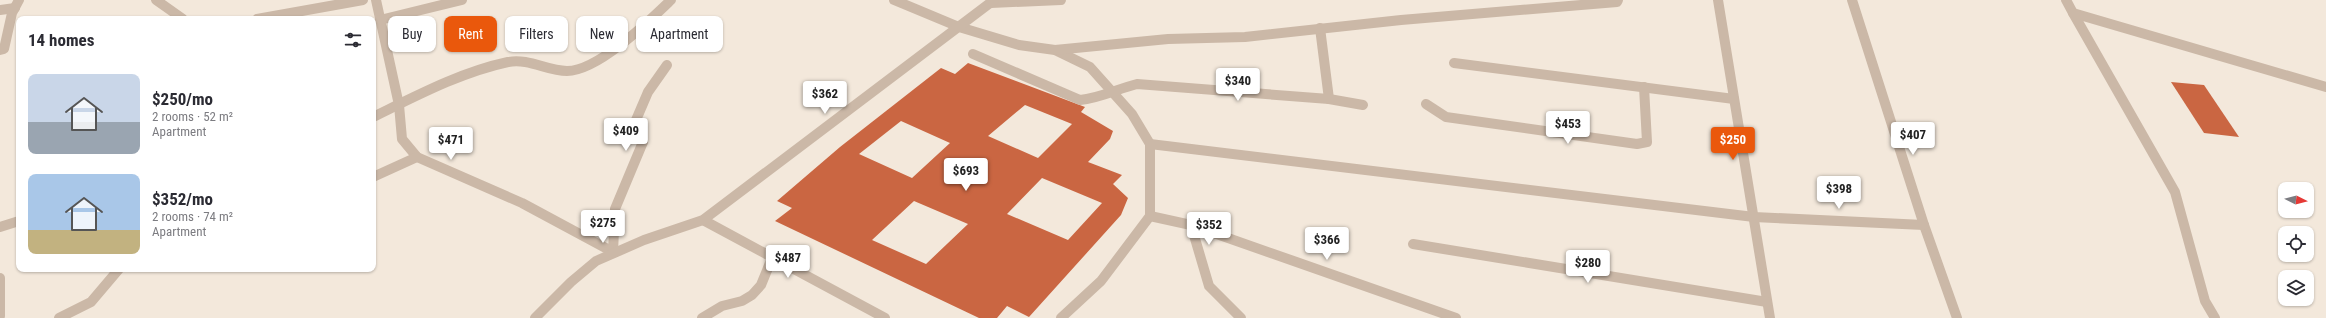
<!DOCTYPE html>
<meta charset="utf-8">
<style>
:root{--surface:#fff;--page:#f2f2f3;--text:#2b2b33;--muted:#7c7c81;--accent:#ea580c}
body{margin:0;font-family:"Roboto Condensed",sans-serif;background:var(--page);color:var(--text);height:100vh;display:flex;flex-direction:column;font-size:15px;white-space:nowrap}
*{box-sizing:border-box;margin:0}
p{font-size:13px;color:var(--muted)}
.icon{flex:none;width:22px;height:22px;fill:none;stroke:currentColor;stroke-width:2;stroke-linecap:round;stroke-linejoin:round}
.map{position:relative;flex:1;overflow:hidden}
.sheet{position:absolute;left:16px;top:16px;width:360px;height:256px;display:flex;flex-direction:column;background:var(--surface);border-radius:8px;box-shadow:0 1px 3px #0004}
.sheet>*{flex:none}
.guide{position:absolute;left:388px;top:16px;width:380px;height:36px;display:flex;gap:8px}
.needle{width:26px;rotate:96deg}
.tools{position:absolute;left:2278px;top:182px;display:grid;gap:8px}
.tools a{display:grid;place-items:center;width:36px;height:36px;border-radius:8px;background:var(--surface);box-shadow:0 1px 3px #0004;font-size:20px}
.price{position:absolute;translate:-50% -34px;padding:0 9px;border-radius:4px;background:#fff;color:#222;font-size:13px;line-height:26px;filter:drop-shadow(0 1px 2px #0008)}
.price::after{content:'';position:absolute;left:50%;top:24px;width:12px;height:9px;margin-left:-6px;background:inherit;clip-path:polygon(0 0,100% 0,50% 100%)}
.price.current{background:var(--accent);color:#fff}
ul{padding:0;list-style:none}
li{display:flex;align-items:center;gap:12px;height:100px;padding:0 12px}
li span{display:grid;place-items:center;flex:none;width:112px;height:80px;border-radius:8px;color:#555}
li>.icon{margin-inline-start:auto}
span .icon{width:48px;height:48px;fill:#fffc;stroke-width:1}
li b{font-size:17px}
h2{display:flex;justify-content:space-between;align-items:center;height:48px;padding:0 12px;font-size:17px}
.chip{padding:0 14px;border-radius:8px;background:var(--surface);box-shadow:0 1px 3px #0004;font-size:14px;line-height:36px}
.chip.current{background:var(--accent);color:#fff}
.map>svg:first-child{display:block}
.building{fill:#ca6642;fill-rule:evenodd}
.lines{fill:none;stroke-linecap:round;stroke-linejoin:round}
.minor{stroke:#cbb8a7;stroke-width:10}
</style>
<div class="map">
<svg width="2326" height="318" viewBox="0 0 2326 318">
<rect width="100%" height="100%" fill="#f3e8db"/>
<g class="building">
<path d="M968,63L1085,107L1081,112L1113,131L1110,139L1095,133L1110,139L1088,162L1122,175L1113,184L1128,198L1121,215L1029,317L1007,306L997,318H979L775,221L792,208L777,201L840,147L941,68L955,74ZM1025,105L1072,124L1038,158L988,136ZM901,121L950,143L912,178L859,154ZM1042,178L1102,203L1068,240L1007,214ZM914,201L968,224L926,264L872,240Z"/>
<path d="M2171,82L2204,85L2239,137L2204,133Z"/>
</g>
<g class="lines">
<g class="minor">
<path d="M156,0L183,19"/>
<path d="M376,0L399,105L402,139L417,157L522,203L613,252L615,209L643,142L636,120L648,92L667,65"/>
<path d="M894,0L959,27L1019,45L1055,50L1090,67L1132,114L1150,144V216L1101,281L1061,318"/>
<path d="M1718,0L1770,318"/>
<path d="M1852,0L1924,225L1957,318"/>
<path d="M2066,0L2073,13"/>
<path d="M991,3L1061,0"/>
<path d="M0,10L15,8"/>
<path d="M257,19L363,0"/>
<path d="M380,20L462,0"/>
<path d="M1320,28L1329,99"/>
<path d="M0,50L4,49L12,13L19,0"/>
<path d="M1055,50L1168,39L1245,37L1401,20L1617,2L1618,0"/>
<path d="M973,54L1080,100C1100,98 1117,89 1137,84L1329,99L1363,105"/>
<path d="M1454,63L1734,99"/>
<path d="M1426,104L1446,117L1637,144L1647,142L1644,87"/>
<path d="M373,117C416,96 461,72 508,62C529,58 547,71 567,71C598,71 649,21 671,0"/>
<path d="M1150,144L1754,217L1924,225"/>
<path d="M373,177L417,157"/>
<path d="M1150,216L1191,225L1209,286L1241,318"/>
<path d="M703,220L885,318"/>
<path d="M1191,225L1456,318"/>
<path d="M0,227L19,221"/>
<path d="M1413,244L1767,302"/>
<path d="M0,278V316"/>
<path d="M59,318L91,302L119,269"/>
<path d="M535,318L571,282L596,261L644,240L703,220L994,0"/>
<path d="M702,318L722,306L742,301L752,295L761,285L772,258"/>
<path d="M2215,318L2205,301L2175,192L2073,13L2326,87"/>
</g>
</g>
</svg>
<div class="tools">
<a><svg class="needle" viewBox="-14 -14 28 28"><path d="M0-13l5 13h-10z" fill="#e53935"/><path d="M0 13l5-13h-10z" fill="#7c7c81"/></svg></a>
<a><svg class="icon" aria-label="locate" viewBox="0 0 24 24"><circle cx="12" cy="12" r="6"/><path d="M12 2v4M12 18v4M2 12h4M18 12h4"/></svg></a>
<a><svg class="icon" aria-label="layers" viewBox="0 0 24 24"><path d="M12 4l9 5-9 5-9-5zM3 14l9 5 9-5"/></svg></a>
</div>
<b class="price" style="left:1238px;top:102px">$340</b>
<b class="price" style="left:825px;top:115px">$362</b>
<b class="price" style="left:1568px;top:145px">$453</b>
<b class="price" style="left:626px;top:152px">$409</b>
<b class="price" style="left:1913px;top:156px">$407</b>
<b class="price" style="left:451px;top:161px">$471</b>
<b class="price current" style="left:1733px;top:161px">$250</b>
<b class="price" style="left:966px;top:192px">$693</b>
<b class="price" style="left:1839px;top:210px">$398</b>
<b class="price" style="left:603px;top:244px">$275</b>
<b class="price" style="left:1209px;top:246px">$352</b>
<b class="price" style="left:1327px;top:261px">$366</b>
<b class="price" style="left:788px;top:279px">$487</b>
<b class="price" style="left:1588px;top:284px">$280</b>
<div class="guide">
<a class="chip">Buy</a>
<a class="chip current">Rent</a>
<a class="chip">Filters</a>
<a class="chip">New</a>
<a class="chip">Apartment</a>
</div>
<section class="sheet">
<h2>14 homes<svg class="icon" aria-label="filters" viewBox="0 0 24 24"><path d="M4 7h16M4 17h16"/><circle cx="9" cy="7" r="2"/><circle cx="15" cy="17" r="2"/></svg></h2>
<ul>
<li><span style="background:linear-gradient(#c9d6e8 60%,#9aa5b1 0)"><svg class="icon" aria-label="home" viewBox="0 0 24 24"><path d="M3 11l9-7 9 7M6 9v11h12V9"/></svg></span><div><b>$250/mo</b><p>2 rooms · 52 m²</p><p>Apartment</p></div></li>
<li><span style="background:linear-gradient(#a9c7e8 70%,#c2b280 0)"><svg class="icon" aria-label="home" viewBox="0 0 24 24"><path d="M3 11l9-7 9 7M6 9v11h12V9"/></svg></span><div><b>$352/mo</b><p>2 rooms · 74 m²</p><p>Apartment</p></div></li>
</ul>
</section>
</div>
